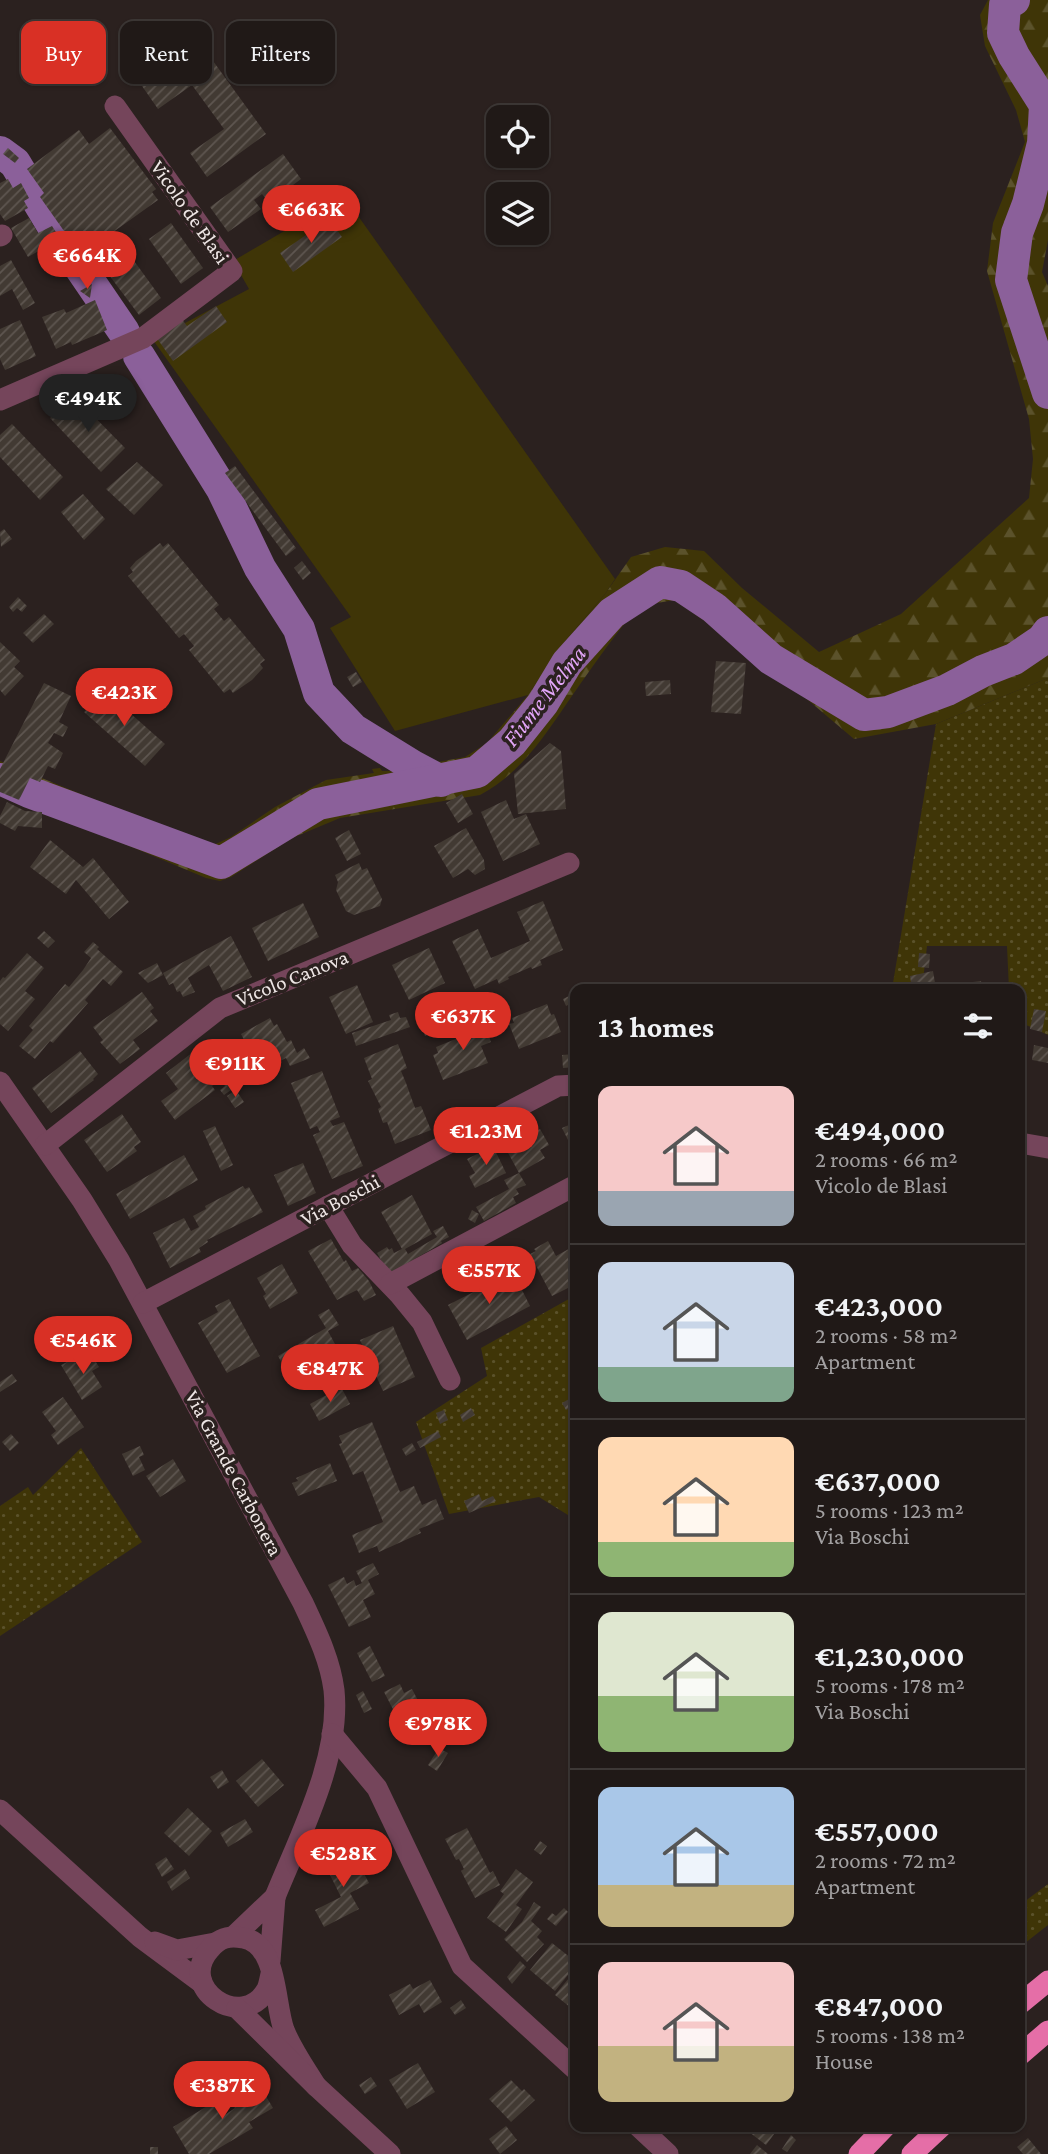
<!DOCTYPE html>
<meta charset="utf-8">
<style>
:root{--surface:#201917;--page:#2d2624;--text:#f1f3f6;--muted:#a2a0a1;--line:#3d3836;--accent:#d93025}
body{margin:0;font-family:"Crimson Pro",serif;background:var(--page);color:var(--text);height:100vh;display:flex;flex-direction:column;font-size:26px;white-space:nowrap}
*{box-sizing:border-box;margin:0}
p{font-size:23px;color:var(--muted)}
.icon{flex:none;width:38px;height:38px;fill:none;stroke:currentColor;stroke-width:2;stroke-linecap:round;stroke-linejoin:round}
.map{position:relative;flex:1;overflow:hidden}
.sheet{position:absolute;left:570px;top:984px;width:455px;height:1148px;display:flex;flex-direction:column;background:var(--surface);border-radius:14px;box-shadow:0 2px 5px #0004,0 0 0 2px var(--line)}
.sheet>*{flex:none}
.banner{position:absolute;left:21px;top:21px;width:444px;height:63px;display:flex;gap:14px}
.buttons{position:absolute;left:486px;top:105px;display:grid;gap:14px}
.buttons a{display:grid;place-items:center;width:63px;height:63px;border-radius:14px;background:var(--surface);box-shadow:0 2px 5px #0004,0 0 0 2px var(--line);font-size:35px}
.price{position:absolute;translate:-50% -60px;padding:0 16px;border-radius:24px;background:var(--accent);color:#fff;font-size:23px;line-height:46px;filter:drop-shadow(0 2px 4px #0008)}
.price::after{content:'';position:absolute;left:50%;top:42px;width:21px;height:16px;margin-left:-10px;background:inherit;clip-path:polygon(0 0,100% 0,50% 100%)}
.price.active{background:#222;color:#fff}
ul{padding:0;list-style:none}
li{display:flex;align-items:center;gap:21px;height:175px;padding:0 28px}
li+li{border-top:2px solid var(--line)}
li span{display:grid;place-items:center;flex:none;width:196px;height:140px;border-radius:14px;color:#555}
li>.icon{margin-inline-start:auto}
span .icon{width:84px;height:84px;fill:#fffc;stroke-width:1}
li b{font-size:30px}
h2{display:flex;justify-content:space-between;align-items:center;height:84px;padding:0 28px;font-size:30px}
.chip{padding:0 24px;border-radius:14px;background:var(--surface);box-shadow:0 2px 5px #0004,0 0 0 2px var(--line);font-size:24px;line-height:63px}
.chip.active{background:var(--accent);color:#fff}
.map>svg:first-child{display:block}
.grass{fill:url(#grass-dots)}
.forest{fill:url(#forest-firs)}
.pitch{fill:#3f3507}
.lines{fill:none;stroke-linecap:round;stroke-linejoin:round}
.river{stroke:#8b609a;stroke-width:32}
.building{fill:url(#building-hatch)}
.minor{stroke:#75455b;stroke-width:21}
.tertiary{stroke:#75455b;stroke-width:21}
.motorway{stroke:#e56ea7;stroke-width:21}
.labels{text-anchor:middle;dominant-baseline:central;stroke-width:7;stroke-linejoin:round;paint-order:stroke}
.street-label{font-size:21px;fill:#eee6e5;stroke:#2b211f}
.water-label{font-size:23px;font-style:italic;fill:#e3a6f9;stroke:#2b211f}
</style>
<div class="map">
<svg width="1048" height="2154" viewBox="0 0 1048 2154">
<defs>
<pattern id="grass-dots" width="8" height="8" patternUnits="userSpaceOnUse" patternTransform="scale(1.75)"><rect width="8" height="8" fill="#3f3507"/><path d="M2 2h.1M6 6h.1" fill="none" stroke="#5b522b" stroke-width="1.8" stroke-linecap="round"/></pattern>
<pattern id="forest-firs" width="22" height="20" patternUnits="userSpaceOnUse" patternTransform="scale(1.75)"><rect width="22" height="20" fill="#3f3507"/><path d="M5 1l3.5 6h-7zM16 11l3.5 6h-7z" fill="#5b522b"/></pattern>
<pattern id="building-hatch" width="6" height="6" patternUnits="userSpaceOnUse" patternTransform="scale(1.75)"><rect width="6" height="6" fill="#423a33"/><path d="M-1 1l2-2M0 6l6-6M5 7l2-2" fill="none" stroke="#5e5650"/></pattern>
</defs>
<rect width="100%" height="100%" fill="#2b211f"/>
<g class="grass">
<path d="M1048,678V1035L1020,1022V989H1009L1007,946H927L922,989H892L936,724Z"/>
<path d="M576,1295V1520L539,1497L449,1514L416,1422L487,1376L481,1348Z"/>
<path d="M81,1448L142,1542L0,1636V1506L28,1487L33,1495Z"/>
<path d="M1048,1884V1925L1020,1947V1905Z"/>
</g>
<path class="forest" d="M988,0H1048V240L1042,272L1048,286V678L936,724L854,739L763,662L675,600L639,606C615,634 595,663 574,693C546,733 524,771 480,795L340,818L292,838L231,877L220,881L206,878L0,792V761L142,819L195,844L209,847L231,837L275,807L326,780L374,773L372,769L380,768L382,771H389L465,757L487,743L528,695L566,640L605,594L631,557L665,547L704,551L742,588L819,652L901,614L1029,498L1033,459L1029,419L987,271L993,223L1025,142L1016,110L985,46L980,15Z"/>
<path class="pitch" d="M344,196L615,579L605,594L566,640L528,695L395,731L330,628L351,617L153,340L249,289L233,261Z"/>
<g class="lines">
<g class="river">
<path d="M1014,0L1005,5L1003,33L1014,56L1045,105L1043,143L1028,204L1017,233L1011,280L1048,393"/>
<path d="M0,152L15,163L60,238L124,332"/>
<path d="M139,356L222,489L260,568L299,629L319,693L353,729L413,766L441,781"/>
<path d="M0,779L29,792L221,863L318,804L477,772L512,742L543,703L567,663L612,613L660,582L681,586L714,608L771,659L864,715L888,712L947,690L983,671L1014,659L1042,640L1048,632"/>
</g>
</g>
<g class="building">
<path d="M200,43L266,134L207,177L190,153L224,129L192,85L158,109L142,86Z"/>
<path d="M110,128L156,189L152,192L158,200L81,255L40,197L44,193L27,169L79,130L89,144Z"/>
<path d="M8,148L19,158L15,163L3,154Z"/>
<path d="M283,154L301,179L269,203L262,194L254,200L261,209L228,232L210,207Z"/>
<path d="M8,179L13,188L21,183L29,198L24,201L28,208L5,221L0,214V183Z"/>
<path d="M29,218L38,233L52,226L60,238L51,243L55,250L48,254L44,248L28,257L11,228Z"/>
<path d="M329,219L342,237L293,272L280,253Z"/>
<path d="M171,223L203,268L181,284L149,239Z"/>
<path d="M129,254L161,298L139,315L106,271Z"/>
<path d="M11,260L35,303L23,310L12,289L0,296V266Z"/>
<path d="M92,284L90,298L80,291Z"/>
<path d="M95,300L107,330L72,345L71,342L56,349L42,317L64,309L66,313Z"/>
<path d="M216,306L227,322L173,361L156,337L181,318L187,326Z"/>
<path d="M20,320L36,356L5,370L0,359V329Z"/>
<path d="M74,396L125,448L101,472L50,418Z"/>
<path d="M12,424L63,477L40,500L0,457V435Z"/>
<path d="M137,462L163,485L134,515L106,489Z"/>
<path d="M235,466L296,548L286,556L225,473Z"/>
<path d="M83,494L105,519L84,540L61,512Z"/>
<path d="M4,529L12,539L1,547L0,532Z"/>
<path d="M160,543L163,547L168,543L219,605L214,609L224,621L229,617L265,660L260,664L263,668L252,680L233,693L230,689L224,693L189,650L194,646L184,634L179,638L128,576L133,572L130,568L136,561Z"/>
<path d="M302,561L311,573L303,580L294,568Z"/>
<path d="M18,597L27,606L22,612L17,608L13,612L9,607Z"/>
<path d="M44,614L54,624L33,643L23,633Z"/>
<path d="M0,642L20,661L14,667L24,676L5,696L0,690Z"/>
<path d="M716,661L746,663L741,714L711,712Z"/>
<path d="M356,672L362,682L353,687L347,677Z"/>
<path d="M670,680L671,694L646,696L645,682Z"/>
<path d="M44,683L71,696L59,722L68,727L63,737L54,733L48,743L63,753L55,769L48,766L40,782L30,778L19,800L0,792V769Z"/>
<path d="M104,690L165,744L145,766L84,712Z"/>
<path d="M550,743L561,751L566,809L518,814L514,774Z"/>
<path d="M462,794L473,814L458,823L446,803Z"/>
<path d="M506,800L514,819L526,814L540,844L503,861L481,812Z"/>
<path d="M7,802L25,811L42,812V828L18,826L15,831L0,823V816Z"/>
<path d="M466,828L484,860L485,869L475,875L468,869L453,878L434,846Z"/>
<path d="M349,830L361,854L347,861L335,838Z"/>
<path d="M50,840L83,867L93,858L129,902L109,919L76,880L66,894L30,867Z"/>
<path d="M359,863L362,870L367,868L382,899L380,906L354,915L346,911L336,890L338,882L335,875Z"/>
<path d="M543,901L563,950L540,960L542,965L532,969L531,967L508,977L509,979L499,984L497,979L475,989L452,941L478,929L491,958L530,941L517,912Z"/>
<path d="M303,903L319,937L268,961L252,928Z"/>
<path d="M44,931L55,941L48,948L37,938Z"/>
<path d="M231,936L252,977L223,991L209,965L188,978L195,992L183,997L180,991L177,992L173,983L169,985L163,973Z"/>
<path d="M93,942L99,947L97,949L123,972L111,986L103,979L85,1000L88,1003L53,1043L50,1041L35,1059L19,1046L33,1030L29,1026L65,984L69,987L83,970L91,958L84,952Z"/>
<path d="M429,948L445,983L409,1000L392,965Z"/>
<path d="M27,953L44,968L25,991L35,999L8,1031L0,1024V981L3,977L5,978Z"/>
<path d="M919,953L930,954L929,968L918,967Z"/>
<path d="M157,963L163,975L148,983L138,973Z"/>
<path d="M933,971L936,989H912L910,976Z"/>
<path d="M981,981L982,989H958L957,984Z"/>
<path d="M357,985L373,1022L346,1034L329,997Z"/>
<path d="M142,992L154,1008L150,1011L158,1021L133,1040L140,1049L120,1064L100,1042L103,1040L93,1027Z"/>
<path d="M573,994L576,1001L566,1006L563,999Z"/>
<path d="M547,1004L551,1015L554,1014L561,1032L519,1049L509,1024L514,1023L512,1018Z"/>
<path d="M1034,1009L1046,1011L1042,1032L1030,1029Z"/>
<path d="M398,1012L400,1018L406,1017L410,1027L356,1046L352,1033L391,1020L389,1015Z"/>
<path d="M270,1018L274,1026L277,1024L287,1042L291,1040L297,1053L304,1048L310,1058L290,1066L286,1058L278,1062L274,1054L256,1063L241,1034Z"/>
<path d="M483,1019L491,1042L481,1046L488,1063L443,1080L433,1055L438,1053L436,1047L473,1032L469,1024Z"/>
<path d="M430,1022L434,1033L425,1036L422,1024Z"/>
<path d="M398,1044L407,1068L401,1071L406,1083L415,1108L421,1106L431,1130L395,1144L387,1122L383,1123L378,1109L381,1107L368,1081L372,1079L364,1058Z"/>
<path d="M1034,1045L1048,1048V1063L1032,1060Z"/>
<path d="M80,1051L98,1074L93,1079L94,1080L51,1113L32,1088Z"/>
<path d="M193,1052L216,1083L212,1086L215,1090L175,1120L161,1101L178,1089L166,1073Z"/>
<path d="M575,1054L576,1067L563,1068L562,1055Z"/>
<path d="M225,1069L238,1085L224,1095L220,1090L225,1086L216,1076Z"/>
<path d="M322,1071L340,1117L330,1121L333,1126L344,1122L363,1166L332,1179L313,1135L320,1132L317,1126L310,1129L291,1083Z"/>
<path d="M236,1090L244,1102L235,1108L227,1096Z"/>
<path d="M122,1114L141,1142L134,1147L137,1151L107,1172L84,1140Z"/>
<path d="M576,1122V1156L562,1128Z"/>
<path d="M215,1126L233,1165L221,1171L203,1131Z"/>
<path d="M540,1129L549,1145L540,1150L545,1158L519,1173L507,1151L521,1143L520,1140Z"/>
<path d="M493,1146L506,1173L475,1188L469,1176L475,1173L467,1159Z"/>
<path d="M184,1155L198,1180L130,1219L116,1194Z"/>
<path d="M303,1163L316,1193L288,1206L274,1175Z"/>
<path d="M519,1173L526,1185L516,1189L519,1194L513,1197L516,1203L484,1221L476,1207L509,1189L504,1180Z"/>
<path d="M243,1186L245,1189L249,1187L263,1212L207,1240L208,1242L199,1248L201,1252L170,1268L153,1233L184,1218L191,1231L199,1227L193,1216L206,1209L205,1206Z"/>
<path d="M412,1195L432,1234L405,1249L408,1254L437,1237L433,1231L443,1226L449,1237L441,1241L442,1243L389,1274L377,1253L387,1247L389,1250L392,1248L394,1253L402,1249L381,1212Z"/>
<path d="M472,1210L479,1214L475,1223L468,1219Z"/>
<path d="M331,1239L344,1262L346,1260L352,1271L358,1268L369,1281L376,1295L364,1301L357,1290L337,1300L308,1251Z"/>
<path d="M548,1241L556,1256L576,1245V1284L552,1296L530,1254L536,1251L534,1249Z"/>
<path d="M282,1264L298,1293L270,1309L263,1296L266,1294L257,1278Z"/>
<path d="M513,1272L530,1306L467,1340L448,1305Z"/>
<path d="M229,1299L260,1356L227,1373L198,1323L218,1312L215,1306Z"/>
<path d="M329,1309L339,1325L328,1331L343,1359L295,1386L278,1356L326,1328L318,1315Z"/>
<path d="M393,1326L415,1377L383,1391L360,1340Z"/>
<path d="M91,1354L99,1367L92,1371L102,1387L82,1400L61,1365L73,1359L76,1363Z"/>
<path d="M12,1374L17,1381L0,1392V1382Z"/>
<path d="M341,1387L350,1404L319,1421L310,1404Z"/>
<path d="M63,1397L84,1427L58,1445L51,1435L56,1431L42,1412Z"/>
<path d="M571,1398L575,1405L566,1410L562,1403Z"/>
<path d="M471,1408L475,1415L463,1422L460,1415Z"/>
<path d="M444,1410L448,1420L440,1424L436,1413Z"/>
<path d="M372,1422L400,1492L414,1486L422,1505L436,1499L444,1519L419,1529L421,1533L379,1552L377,1546L359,1553L352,1535L383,1522L363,1471L353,1475L339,1444L342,1443L339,1436Z"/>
<path d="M438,1431L441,1437L420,1448L417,1442Z"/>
<path d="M11,1434L19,1443L10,1451L2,1442Z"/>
<path d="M412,1443L416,1450L406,1456L402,1449Z"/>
<path d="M140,1446L144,1455L139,1457L145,1470L133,1476L122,1454Z"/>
<path d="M173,1459L186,1481L160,1497L146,1476Z"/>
<path d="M330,1463L337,1481L298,1496L292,1483L298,1481L296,1478Z"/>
<path d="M479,1494L482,1501L493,1496L496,1501L469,1513L464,1501Z"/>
<path d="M373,1563L379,1574L368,1580L375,1594L363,1600L371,1617L349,1627L328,1585L344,1577L347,1584L354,1580L356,1586L362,1583L356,1571Z"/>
<path d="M370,1646L385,1676L372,1682L357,1653Z"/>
<path d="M400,1684L404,1693L412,1689L428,1720L435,1717L443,1733L434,1738L432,1734L411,1744L384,1692Z"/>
<path d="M363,1691L372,1709L364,1713L356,1695Z"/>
<path d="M439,1748L448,1753L437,1771L428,1765Z"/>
<path d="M262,1759L284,1785L258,1807L236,1781Z"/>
<path d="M222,1770L229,1782L218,1789L210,1777Z"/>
<path d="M188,1808L212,1831L189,1856L164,1833Z"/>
<path d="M245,1819L253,1832L228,1847L220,1833Z"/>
<path d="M467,1828L490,1873L493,1871L500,1885L475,1898L461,1871L464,1869L459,1859L456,1860L445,1839Z"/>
<path d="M540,1841L547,1846L541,1855L534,1850Z"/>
<path d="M381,1843L388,1856L379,1860L372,1847Z"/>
<path d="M353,1853L369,1883L350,1893L359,1909L324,1927L315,1910L341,1897L326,1867Z"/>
<path d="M166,1857L174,1869L162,1877L155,1864Z"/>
<path d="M185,1869L190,1878L172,1891L167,1882Z"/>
<path d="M516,1869L533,1882L516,1905L522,1909L506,1932L487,1918L504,1894L500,1891Z"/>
<path d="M534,1902L541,1907L531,1921L542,1931L537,1937L544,1944L527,1962L504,1939L522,1922Z"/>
<path d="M564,1908L568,1912L556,1926L547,1919L552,1913L556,1916Z"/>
<path d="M552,1943L576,1962V1965L555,1991L530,1970Z"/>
<path d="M520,1961L526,1967L512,1984L507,1977Z"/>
<path d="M574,1972L576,1974V2012L555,1995Z"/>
<path d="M430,1980L442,2002L424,2013L419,2004L399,2015L389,1995L410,1984L413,1989Z"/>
<path d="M461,2000L466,2008L455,2015L450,2008Z"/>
<path d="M418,2063L435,2092L407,2109L389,2080Z"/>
<path d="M371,2077L377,2086L365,2094L359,2085Z"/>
<path d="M511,2080L522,2091L524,2089L535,2100L511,2122L489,2099Z"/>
<path d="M252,2081L261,2095L264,2093L273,2108L249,2122L253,2128L209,2154H189L173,2127L217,2100L226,2114L235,2108L228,2095Z"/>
<path d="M506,2126L517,2140L500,2154L489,2139Z"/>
<path d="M754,2126H780L766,2145L749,2132Z"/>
<path d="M791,2135L796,2140L787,2152L782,2149Z"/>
<path d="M1028,2138L1041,2154H1023L1017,2147Z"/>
<path d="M757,2145L768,2154H750Z"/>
<rect x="150" y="2147" width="8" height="7"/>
</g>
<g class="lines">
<g class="minor">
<path d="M0,236L2,235"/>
<path d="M0,400L143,338L232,271L115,106"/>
<path d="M0,1082L82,1200L119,1260L303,1603C316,1631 330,1659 334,1690C341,1758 300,1835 275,1897"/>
<path d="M1020,1143L1048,1148"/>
<path d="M45,1145L220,1008L569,863"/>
<path d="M328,1206L352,1245L400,1295L422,1322L450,1380"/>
<path d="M390,1284L572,1187"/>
<path d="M143,1303L558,1086L576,1085"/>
<path d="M332,1734L377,1788L462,1966L576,2070"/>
<path d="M234,1936L275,1897L270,1961"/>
<path d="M638,2126L668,2154"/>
</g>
<g class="tertiary">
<path d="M0,1810L140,1937L202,1983"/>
<path d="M155,1942L177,1950L215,1943"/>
<path d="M271,1974C270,1978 269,1985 267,1989C243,2033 175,1988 210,1949C219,1938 229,1935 243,1938C278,1944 274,2002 284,2030C292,2050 305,2068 316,2086"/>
<path d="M237,2008L316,2086L390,2154"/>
</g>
<g class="motorway">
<path d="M1020,2004L1048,1981"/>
<path d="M1020,2055L1048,2031"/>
<path d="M859,2154L886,2126"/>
<path d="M912,2154L942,2126"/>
</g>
</g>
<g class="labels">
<g class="street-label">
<text transform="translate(190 212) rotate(55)">Vicolo de Blasi</text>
<text transform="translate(292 978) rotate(-22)">Vicolo Canova</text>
<text transform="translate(340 1200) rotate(-28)">Via Boschi</text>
<text transform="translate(234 1473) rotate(62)">Via Grande Carbonera</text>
</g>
<g class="water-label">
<text transform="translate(544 696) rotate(-52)">Fiume Melma</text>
</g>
</g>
</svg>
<div class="buttons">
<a><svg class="icon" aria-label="locate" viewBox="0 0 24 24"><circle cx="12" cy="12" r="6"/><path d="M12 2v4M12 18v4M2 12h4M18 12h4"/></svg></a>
<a><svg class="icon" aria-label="layers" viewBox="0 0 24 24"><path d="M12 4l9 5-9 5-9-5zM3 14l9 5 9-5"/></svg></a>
</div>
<b class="price" style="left:311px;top:245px">€663K</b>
<b class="price" style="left:87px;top:291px">€664K</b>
<b class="price active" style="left:88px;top:434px">€494K</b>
<b class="price" style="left:124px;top:728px">€423K</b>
<b class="price" style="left:463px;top:1052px">€637K</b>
<b class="price" style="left:235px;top:1099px">€911K</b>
<b class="price" style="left:486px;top:1167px">€1.23M</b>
<b class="price" style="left:489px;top:1306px">€557K</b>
<b class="price" style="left:83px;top:1376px">€546K</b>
<b class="price" style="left:330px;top:1404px">€847K</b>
<b class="price" style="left:438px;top:1759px">€978K</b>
<b class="price" style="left:343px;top:1889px">€528K</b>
<b class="price" style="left:222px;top:2121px">€387K</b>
<div class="banner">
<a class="chip active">Buy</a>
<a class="chip">Rent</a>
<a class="chip">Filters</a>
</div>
<section class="sheet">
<h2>13 homes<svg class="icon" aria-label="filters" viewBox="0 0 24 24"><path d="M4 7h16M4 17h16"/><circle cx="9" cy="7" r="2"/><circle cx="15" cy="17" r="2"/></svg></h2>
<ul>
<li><span style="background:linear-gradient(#f6c9c9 75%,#9aa5b1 0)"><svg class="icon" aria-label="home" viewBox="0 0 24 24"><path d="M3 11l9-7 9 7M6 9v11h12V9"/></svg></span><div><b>€494,000</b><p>2 rooms · 66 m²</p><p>Vicolo de Blasi</p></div></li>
<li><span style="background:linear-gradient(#c9d6e8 75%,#7fa58c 0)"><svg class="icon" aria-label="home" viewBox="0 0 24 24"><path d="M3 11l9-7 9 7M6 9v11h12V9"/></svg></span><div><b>€423,000</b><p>2 rooms · 58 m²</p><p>Apartment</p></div></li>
<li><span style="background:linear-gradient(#ffd9b3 75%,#8fb573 0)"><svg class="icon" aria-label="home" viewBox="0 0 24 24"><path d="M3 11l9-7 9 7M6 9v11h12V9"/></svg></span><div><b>€637,000</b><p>5 rooms · 123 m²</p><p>Via Boschi</p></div></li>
<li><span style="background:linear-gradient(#dfe7d0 60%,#8fb573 0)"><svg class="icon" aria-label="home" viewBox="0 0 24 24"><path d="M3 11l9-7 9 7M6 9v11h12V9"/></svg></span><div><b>€1,230,000</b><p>5 rooms · 178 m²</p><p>Via Boschi</p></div></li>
<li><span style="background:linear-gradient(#a9c7e8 70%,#c2b280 0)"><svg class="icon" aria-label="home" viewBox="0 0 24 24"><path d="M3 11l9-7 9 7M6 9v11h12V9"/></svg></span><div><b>€557,000</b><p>2 rooms · 72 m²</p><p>Apartment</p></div></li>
<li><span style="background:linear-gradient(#f6c9c9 60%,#c2b280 0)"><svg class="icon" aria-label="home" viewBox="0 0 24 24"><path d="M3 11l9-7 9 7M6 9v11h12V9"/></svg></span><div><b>€847,000</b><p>5 rooms · 138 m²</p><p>House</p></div></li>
</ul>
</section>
</div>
